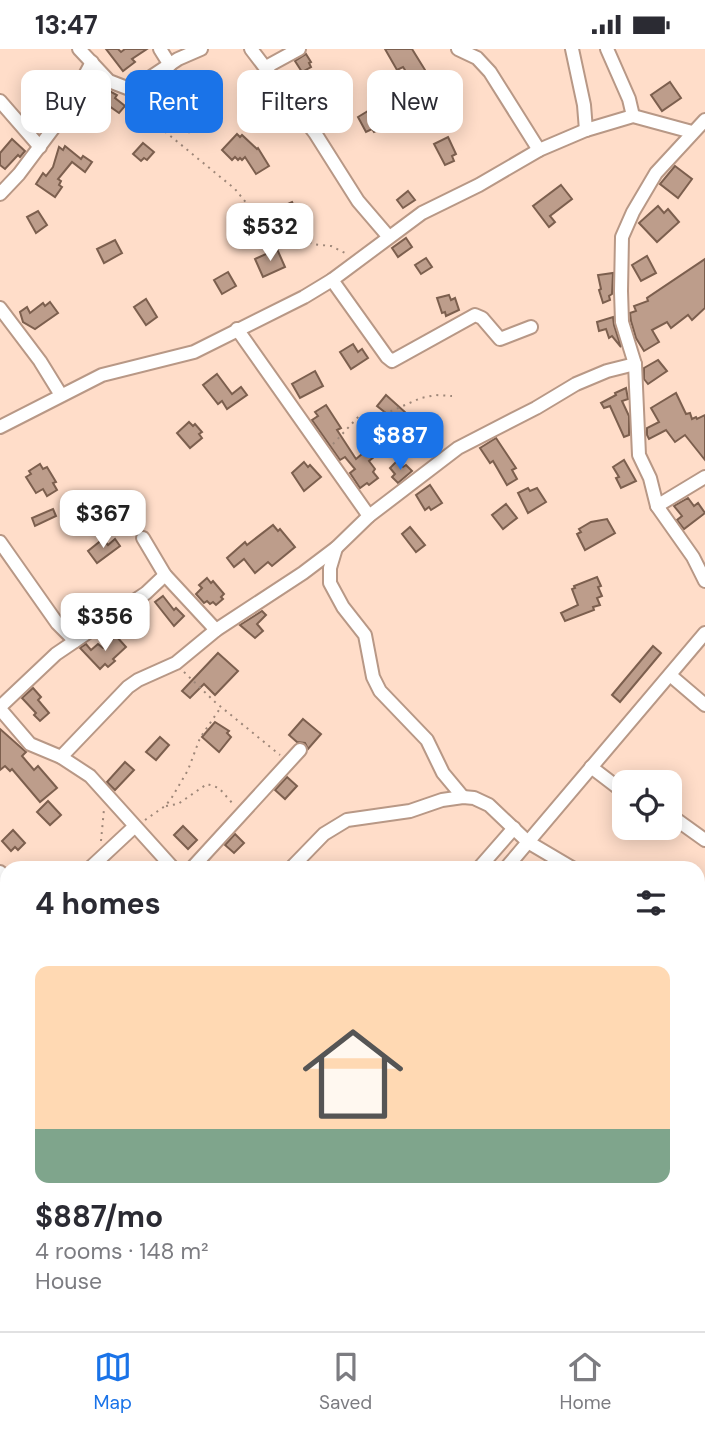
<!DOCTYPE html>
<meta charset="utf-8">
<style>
:root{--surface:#fff;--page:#f2f2f3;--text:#2b2b33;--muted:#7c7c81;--line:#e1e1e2;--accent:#1a73e8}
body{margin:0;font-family:"DM Sans",sans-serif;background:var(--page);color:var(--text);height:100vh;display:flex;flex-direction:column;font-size:26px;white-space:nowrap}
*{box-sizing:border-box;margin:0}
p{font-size:23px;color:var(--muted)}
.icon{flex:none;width:38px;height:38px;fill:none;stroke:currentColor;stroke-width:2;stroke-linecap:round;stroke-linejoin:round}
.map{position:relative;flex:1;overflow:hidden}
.details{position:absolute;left:0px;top:812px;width:705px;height:471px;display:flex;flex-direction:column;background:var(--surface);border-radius:21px 21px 0 0;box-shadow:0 4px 18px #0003}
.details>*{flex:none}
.guide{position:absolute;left:21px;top:21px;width:663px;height:63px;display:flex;gap:14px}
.tools{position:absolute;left:612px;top:721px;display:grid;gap:14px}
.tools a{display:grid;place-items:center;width:70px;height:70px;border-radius:14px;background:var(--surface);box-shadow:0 4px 18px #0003;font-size:35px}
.price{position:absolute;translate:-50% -60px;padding:0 16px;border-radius:14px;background:#fff;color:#222;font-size:23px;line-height:46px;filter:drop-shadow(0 2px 4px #0008)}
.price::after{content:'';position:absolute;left:50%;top:42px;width:21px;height:16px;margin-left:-10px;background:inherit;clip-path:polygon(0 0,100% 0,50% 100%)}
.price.current{background:var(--accent);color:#fff}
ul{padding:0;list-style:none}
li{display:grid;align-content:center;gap:14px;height:371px;padding:0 35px}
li+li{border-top:2px solid var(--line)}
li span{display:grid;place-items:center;height:217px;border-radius:14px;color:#555}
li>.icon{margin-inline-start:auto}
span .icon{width:126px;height:126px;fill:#fffc;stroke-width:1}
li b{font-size:30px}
h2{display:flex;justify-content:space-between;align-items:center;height:84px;padding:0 35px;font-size:30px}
.tag{padding:0 24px;border-radius:14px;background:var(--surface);box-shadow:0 4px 18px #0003;font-size:24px;line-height:63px}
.tag.current{background:var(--accent);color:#fff}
.status{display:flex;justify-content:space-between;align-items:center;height:49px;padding:0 35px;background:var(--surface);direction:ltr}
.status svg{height:19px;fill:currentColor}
.dock{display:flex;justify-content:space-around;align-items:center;height:98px;border-top:2px solid var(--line);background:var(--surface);font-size:19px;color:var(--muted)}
.dock a{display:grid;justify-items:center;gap:4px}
.dock .current{color:var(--accent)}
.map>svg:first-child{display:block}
.building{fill:#bd9d8b;stroke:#7c5f4e;stroke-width:2}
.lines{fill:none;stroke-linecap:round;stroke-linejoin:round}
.minor-casing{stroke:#b89886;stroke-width:16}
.path{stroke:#9e8779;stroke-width:2;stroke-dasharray:2 5;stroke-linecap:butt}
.minor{stroke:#fff;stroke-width:12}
</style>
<div class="status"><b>13:47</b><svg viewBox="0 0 49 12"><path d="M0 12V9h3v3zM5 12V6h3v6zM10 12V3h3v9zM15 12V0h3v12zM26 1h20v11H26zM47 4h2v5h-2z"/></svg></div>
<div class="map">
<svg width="705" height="1282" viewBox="0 0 705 1282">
<rect width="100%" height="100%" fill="#ffddc9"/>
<g class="building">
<path d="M106,0H118L121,3L125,0H147L132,10L135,13L123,22Z"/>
<path d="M385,0H412L430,29L426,31L437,46L428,52L429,54L423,58L420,54L416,57L408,45L417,39L403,18L397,21Z"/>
<path d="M306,5L311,13L309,14L311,18L302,23L295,12Z"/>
<path d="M304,23L310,31L309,39L302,44L300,40L297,43L291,35Z"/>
<path d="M31,27L45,38L47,35L59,43L49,58L37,51L39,48L24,36Z"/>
<path d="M670,33L681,49L662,62L651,46Z"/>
<path d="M102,38L117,46L115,49L125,57L119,64L109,57L105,63L91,53Z"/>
<path d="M189,54L201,65L197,68L200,71L189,83L174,68Z"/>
<path d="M378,56L387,72L382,75L384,78L374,83L372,80L366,83L358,68Z"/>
<path d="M237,85L240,88L242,86L257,100L258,99L269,117L256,125L245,108L242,111L240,109L238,111L235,108L232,111L222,101Z"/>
<path d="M448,88L456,105L452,107L454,112L445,116L434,95Z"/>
<path d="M12,90L25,102L20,108L18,106L5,120L0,116V104Z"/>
<path d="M143,94L154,103L147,111L144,109L141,112L133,105Z"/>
<path d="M65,97L81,110L83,107L92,113L85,123L72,113L58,130L61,132L59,136L62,138L55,148L36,135L43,124L46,127L53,118L59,98L63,101Z"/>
<path d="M675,117L692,130L678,149L660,135Z"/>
<path d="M561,136L572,150L550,167L555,173L549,178L533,157Z"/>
<path d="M408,142L415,151L403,159L397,151Z"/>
<path d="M292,153L300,172L287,178L279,159Z"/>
<path d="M658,157L664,164L668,160L679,173L657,193L639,174Z"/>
<path d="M38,162L47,176L36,184L27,168Z"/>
<path d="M406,189L412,198L398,208L392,199Z"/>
<path d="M115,191L122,204L104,214L97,200Z"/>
<path d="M277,200L285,218L263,228L255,210Z"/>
<path d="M647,207L656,224L641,232L632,216Z"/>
<path d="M426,209L432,218L421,225L415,216Z"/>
<path d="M705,210V259L692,271L688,266L671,279L667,273L652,281L659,293L644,302L636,289L631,272L630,264L636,262L634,257L648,252L647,249Z"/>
<path d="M228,223L236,237L222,245L214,231Z"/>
<path d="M613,224L612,245L609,247L610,251L603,254L599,241L601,240L598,226Z"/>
<path d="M449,246L451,251L455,249L459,261L446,267L445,263L442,264L437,249Z"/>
<path d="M146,250L157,268L146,276L134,258Z"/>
<path d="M50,253L58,264L35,280L23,273L20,263L27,258L30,264L43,254L45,257Z"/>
<path d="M613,268L614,276L621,298L612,287L609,289L606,280L599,282L597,273Z"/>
<path d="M353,295L358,303L362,300L368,309L351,320L340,303Z"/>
<path d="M658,311L667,322L648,335L644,330V319Z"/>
<path d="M315,322L323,337L300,349L292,335Z"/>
<path d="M217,325L232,345L241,338L247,346L227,360L222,352L218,355L203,336Z"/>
<path d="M626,339L628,350L622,352L629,367V386L624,388L610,357L604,359L601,354L616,346L615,344Z"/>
<path d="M676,344L686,365L690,364L692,370L696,368L697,370L705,366V411L685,386L675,393L666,381L649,390L647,386V379L659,373L651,359Z"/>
<path d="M386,346L406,364L395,376L389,370L391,368L377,357Z"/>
<path d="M326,356L341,379L337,381L356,410L369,399L367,396L376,390L378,392L384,388L389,396L369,412L375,420L373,423L378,429L369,436L367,434L360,439L350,424L355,420L345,408L340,411L312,371L318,367L315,363Z"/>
<path d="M189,373L193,377L195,375L202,383L199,385L202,389L190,399L177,384Z"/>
<path d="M496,389L516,419L512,421L517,430L507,436L493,412L490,414L480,399Z"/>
<path d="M624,411L636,432L621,439L616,429L619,428L613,418Z"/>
<path d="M397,412L403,418L406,416L412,422L398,434L392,428L395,425L390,419Z"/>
<path d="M304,413L308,418L310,416L321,428L304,442L292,424Z"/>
<path d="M40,415L43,420L47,418L56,433L53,434L57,441L47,447L43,440L36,444L26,428L31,425L29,422Z"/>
<path d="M430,436L442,454L431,461L429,458L425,461L416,446Z"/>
<path d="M528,439L530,442L537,439L546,453L528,464L518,444Z"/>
<path d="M688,449L694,457L698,454L705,464L684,480L677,471L682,467L674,457Z"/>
<path d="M506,455L517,469L503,480L492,466Z"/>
<path d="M53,460L56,467L35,477L32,469Z"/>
<path d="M607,470L615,484L585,501L577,485L581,483L579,480L591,473Z"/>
<path d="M273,476L278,482L280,480L295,498L272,517L268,513L255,524L244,510L234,518L227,509L245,493L247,496Z"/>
<path d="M410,478L425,496L416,503L402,485Z"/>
<path d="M103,490L108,496L115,490L120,497L97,514L88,502Z"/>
<path d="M597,528L601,537L598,538L602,547L597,549L600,556L593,558L594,561L565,572L561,564L578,556L572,540L575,539L574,537Z"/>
<path d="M207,529L211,534L213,532L224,545L221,548L223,550L216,556L213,553L210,555L207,552L204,554L196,545L202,539L199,536Z"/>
<path d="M163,547L174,561L176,559L184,567L174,577L155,553Z"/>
<path d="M262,562L266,566L257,575L263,582L255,589L240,576Z"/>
<path d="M116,587L126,598L113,610L115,612L108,618L105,615L100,620L80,599L86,595L91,601L98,595L103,599Z"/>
<path d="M653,597L661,604L620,653L612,646Z"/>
<path d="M218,604L238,622L215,646L204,635L190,649L182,642Z"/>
<path d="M33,639L41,648L38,651L49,664L40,672L34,666L36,664L22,649Z"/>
<path d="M303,670L321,685L308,700L305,694L297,693L289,686Z"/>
<path d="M215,673L229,682L227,684L231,688L219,703L202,688Z"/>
<path d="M0,680L26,703L22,707L34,721L38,717L57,739L40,753L12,720L10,722L5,717L0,721Z"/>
<path d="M160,688L169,696L156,711L146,703Z"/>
<path d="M125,713L134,721L115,741L107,733Z"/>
<path d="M287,728L297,737L285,750L275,741Z"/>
<path d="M48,752L61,766L50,776L37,763Z"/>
<path d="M183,777L197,791L188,800L174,786Z"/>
<path d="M13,781L25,794L18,801L15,798L11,802L2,792Z"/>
<path d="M235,785L244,794L234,804L225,796Z"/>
</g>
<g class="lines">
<defs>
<g id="minor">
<path d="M79,0L109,32L127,39L139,36L178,10L201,0"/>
<path d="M160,0L170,16"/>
<path d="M251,0L315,84L358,152L388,187"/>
<path d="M458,0L477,9L490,23L539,101"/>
<path d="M572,0L584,56L586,81"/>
<path d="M607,0L629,50L633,67"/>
<path d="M266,18L299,0"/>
<path d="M0,52L40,98"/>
<path d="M705,71L656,124L633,163L622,188L621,242L622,273L635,315L639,406L650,429L657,457L693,508L705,532"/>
<path d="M0,145L19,125L64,65L92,13"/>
<path d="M332,231L387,308L392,312L475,266L482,269L500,290L531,278"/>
<path d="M0,259L40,312L61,346"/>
<path d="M237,280L369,467"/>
<path d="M0,378L102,326L194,303L304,248L332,231L422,164L479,136L539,101L586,81L633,67L692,83"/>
<path d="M657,457L705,428"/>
<path d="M143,489L165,526L216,581"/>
<path d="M0,493L57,574L75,592"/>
<path d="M336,499L330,519V534L343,558L365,586L373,628L380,642L427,691L443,724L463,748"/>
<path d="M670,626L705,656"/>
<path d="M0,658L56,605L146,544L165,526"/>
<path d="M0,660L30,695L61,708L90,727L173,819"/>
<path d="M61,708L128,638L138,631L176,614L216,581L303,524L336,499L369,467L458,399L536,359L576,335L607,322L635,315"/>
<path d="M591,718L625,744"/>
<path d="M670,766L705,791"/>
<path d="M90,819L134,778"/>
<path d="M192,819L300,701"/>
<path d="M291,819L324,785L347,771L410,762L442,751L463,748L474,749L489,756L528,793L572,819"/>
<path d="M479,819L514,779"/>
<path d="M506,819L705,584"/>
<path d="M0,823L7,830"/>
<path d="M0,852L7,850"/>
<path d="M698,901L705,906"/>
<path d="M0,936L7,945"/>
<path d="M698,1072L705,1085"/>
<path d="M0,1085L7,1078"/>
<path d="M698,1122L705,1113"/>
<path d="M698,1192L705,1182"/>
<path d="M0,1232L7,1239"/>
<path d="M49,1276L56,1282"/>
<path d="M237,1276L246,1282"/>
<path d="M0,1282L7,1274"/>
<path d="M633,1282L638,1276"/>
</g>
</defs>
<use href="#minor" class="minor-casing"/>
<g class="path">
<path d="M131,50L135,62L157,76L235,140L256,166L282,190L290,193L305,190L312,195L331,197L347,205"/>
<path d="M333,395L359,367L389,363L421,349L436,346L452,347"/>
<path d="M184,623L215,653L280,706"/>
<path d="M166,757L178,755L207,735L219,739L234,756"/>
<path d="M145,771L165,757L171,750L188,721L200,689L221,658"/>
<path d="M101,792L104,760"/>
<path d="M692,1276L699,1282"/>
</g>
<use href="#minor" class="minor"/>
</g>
</svg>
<div class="tools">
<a><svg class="icon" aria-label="locate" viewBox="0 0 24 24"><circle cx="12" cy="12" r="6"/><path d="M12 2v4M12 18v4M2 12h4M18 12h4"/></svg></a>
</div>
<b class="price" style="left:270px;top:214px">$532</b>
<b class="price current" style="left:400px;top:423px">$887</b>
<b class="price" style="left:103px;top:501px">$367</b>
<b class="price" style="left:105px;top:604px">$356</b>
<div class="guide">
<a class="tag">Buy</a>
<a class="tag current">Rent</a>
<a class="tag">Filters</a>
<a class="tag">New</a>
</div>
<section class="details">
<h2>4 homes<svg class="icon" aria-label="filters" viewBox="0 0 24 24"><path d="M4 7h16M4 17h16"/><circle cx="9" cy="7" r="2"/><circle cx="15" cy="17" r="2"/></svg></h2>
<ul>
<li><span style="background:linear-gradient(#ffd9b3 75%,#7fa58c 0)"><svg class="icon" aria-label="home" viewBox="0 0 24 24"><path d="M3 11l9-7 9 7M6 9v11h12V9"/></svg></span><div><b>$887/mo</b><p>4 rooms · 148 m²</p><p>House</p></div></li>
</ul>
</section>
</div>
<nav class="dock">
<a class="current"><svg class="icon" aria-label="map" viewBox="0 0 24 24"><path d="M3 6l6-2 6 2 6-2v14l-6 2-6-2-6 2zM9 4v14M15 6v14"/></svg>Map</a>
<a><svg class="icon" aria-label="saved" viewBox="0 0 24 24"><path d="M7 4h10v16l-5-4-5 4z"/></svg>Saved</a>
<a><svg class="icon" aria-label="home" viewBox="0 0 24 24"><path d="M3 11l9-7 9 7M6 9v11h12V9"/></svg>Home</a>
</nav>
